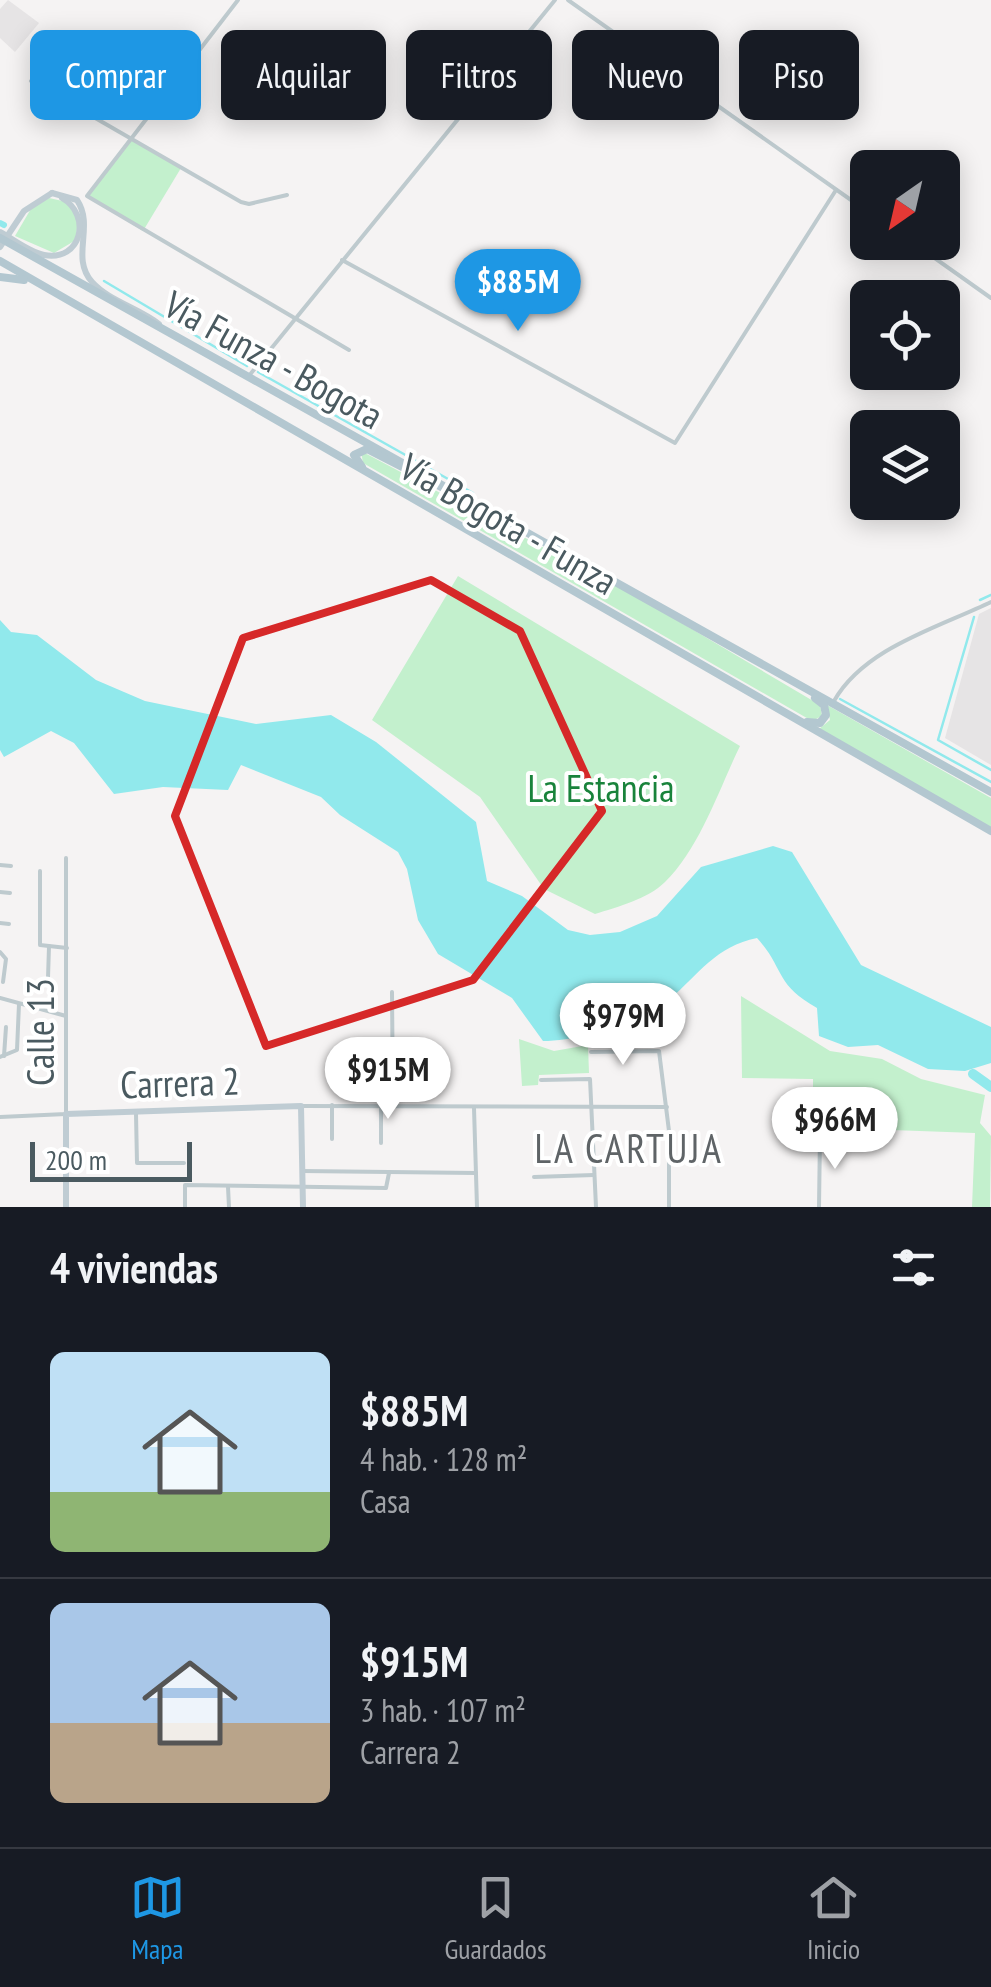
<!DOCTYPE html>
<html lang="es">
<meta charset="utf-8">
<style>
:root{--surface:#171b24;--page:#20242c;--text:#f1f3f6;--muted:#9ea1a6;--line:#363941;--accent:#1e97e4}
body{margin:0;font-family:"PT Sans Narrow",sans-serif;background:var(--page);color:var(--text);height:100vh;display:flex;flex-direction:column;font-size:38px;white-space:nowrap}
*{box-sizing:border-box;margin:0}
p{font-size:32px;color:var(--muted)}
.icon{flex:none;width:55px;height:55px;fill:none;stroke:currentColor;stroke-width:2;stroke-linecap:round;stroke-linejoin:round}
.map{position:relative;height:1207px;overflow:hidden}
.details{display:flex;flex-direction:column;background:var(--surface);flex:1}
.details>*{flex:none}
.banner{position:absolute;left:30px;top:30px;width:932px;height:90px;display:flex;gap:20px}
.needle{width:65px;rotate:214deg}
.tools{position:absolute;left:850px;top:150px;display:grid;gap:20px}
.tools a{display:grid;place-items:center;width:110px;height:110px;border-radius:15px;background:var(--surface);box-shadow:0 5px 25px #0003;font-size:50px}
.scale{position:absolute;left:30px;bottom:25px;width:162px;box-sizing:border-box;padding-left:10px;border:5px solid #4a5a60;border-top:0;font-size:28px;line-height:35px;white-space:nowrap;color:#4a5a60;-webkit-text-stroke:8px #fff;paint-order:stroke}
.price{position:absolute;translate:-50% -85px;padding:0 22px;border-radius:35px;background:#fff;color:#222;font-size:32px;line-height:65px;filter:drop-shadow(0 2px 5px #0008)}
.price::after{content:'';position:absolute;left:50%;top:60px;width:30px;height:22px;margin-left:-15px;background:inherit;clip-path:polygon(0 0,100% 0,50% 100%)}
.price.selected{background:var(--accent);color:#fff}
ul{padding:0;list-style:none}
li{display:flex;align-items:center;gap:30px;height:250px;padding:0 50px}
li+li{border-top:2px solid var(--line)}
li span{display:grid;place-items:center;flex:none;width:280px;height:200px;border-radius:15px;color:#555}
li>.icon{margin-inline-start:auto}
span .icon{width:120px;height:120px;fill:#fffc;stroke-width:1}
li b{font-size:42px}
h2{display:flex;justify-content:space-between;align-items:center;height:120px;padding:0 50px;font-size:42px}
.pill{padding:0 35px;border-radius:15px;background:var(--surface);box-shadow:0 5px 25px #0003;font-size:35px;line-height:90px}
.pill.selected{background:var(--accent);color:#fff}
.tab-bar{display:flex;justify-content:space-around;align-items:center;height:140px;border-top:2px solid var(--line);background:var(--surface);font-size:28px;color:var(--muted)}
.tab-bar a{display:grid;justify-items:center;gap:5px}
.tab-bar .selected{color:var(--accent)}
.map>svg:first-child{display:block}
.education{fill:#e6e4e5}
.green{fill:#c3f0cd}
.water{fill:#91e9ec}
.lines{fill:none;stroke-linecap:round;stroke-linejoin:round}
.stream{stroke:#91e9ec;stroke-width:2.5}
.canal{stroke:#91e9ec;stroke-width:6}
.river{stroke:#91e9ec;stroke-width:10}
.street{stroke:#becace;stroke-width:4}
.secondary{stroke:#bfccd3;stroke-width:6}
.primary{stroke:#b3c7d0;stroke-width:8}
.marked{fill:none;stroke:#d62828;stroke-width:8;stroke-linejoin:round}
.labels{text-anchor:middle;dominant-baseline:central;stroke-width:8;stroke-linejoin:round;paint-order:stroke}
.street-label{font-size:38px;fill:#4a5a60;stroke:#fff}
.park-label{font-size:38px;fill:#19833b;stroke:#fff}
.neighbourhood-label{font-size:40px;letter-spacing:2.5px;fill:#5f6467;stroke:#fff}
</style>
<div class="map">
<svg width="991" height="1207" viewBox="0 0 991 1207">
<rect width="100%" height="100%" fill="#f5f3f3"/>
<g class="education">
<path d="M8,0L39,23L15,52L0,38V9Z"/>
<path d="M991,608V765L945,738L979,614Z"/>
</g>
<g class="green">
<path d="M129,139L181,168L143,231L87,196Z"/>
<path d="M49,198L67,202L78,215L76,240L54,253L15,236L32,207Z"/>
<path d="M361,451L641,599L820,705L822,716L812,721L363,463Z"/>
<path d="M458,576L740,746C719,789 700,848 665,882C648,899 617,907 595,914L544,889L480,797L372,720Z"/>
<path d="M827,705L991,798V828L819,729L830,720Z"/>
<path d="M741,996L830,1051L882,1059L921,1079L985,1095L980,1123L991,1136L990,1207H972L975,1133L836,1128L826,1116L813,1115V1079L742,1078Z"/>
<path d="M519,1039L554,1051L588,1045L589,1073L539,1075L538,1085L522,1086Z"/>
</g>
<path class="water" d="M0,620L11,632L37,635L96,680L145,701L256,724L331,715L376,742L476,822L487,881L522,896L568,930L590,935L620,932L657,916L701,867L773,846L792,852L861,965L991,1027V1063L965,1071L928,1069L878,1045L848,1047L819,1036L817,1008C774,984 785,969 757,938C716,946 699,974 669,1000C642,1023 578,1041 543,1041L512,998L438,954L418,920L407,869L398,852L340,815L321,797L241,765L228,790L163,787L114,794L74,743L51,731L4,757L0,750Z"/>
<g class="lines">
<g class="stream">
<path d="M104,281L247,366"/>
<path d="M258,372L473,493"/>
<path d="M980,600L991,595"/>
<path d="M974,617L938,740L991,770"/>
<path d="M840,699L991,782"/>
</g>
<path class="canal" d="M0,223L4,225"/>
<path class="river" d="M973,1074L991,1087"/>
<g class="street">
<path d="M238,0L87,196L349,350"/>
<path d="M568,0L868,212"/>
<path d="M31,81L241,202L249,204L287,195"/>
<path d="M912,242L991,298"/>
<path d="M342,260L675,443L836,190"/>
<path d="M248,377L555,0"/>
<path d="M834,701C864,648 937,628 991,602"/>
<path d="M0,865L11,866"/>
<path d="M40,871V945L67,948"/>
<path d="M0,892L10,893"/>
<path d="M0,923L9,924"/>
<path d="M0,952L6,959L3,982"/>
<path d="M48,978L49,946"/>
<path d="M392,992L393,1106"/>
<path d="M0,998L66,1016"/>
<path d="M591,1052L659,1051L669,1131V1207"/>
<path d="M4,1056L6,1027"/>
<path d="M0,1057L17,1050L19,1004"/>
<path d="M541,1080L590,1079L596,1207"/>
<path d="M381,1105V1143"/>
<path d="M302,1106L667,1107"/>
<path d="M474,1108L477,1207"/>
<path d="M136,1114L137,1163H184"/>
<path d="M0,1117L66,1114V858"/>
<path d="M332,1139V1105"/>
<path d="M302,1171L476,1173"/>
<path d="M534,1177L594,1175"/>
<path d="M228,1187L229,1207"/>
<path d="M185,1207V1185L386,1188L389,1173"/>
<path d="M819,1207L820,1134L824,1128"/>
</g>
<g class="secondary">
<path d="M52,193L77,200C95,227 70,257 92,282C109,301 139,308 159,324"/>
<path d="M0,232C13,239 29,252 44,255C82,262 92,215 62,198"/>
<path d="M0,247L24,211L52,193"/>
<path d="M66,1207V1114L301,1106L303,1207"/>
</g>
<g class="primary">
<path d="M0,238L991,792"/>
<path d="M0,261L991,831"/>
<path d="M0,277L24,280"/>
<path d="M362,467L354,455L367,449L447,490"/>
<path d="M807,722L820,723L826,715L824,705L815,698"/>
</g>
</g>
<path class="marked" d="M431,580L520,631L602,811L473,980L266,1046L175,816L243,638Z"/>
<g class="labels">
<g class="street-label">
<text transform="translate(274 359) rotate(29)">Vía Funza - Bogota</text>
<text transform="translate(509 523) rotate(30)">Vía Bogota - Funza</text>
<text transform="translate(39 1032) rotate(-90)">Calle 13</text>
<text transform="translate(180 1082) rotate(-2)">Carrera 2</text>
</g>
<g class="park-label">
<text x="601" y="787">La Estancia</text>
</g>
<g class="neighbourhood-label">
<text x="629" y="1148">LA CARTUJA</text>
</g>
</g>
</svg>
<div class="tools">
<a><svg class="needle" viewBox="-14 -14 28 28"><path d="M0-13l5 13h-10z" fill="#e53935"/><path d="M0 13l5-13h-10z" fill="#9ea1a6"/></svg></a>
<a><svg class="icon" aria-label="locate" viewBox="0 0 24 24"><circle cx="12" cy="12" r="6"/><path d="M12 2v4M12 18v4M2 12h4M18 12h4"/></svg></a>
<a><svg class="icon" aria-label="layers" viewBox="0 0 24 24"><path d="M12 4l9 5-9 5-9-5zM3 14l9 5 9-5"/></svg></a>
</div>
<div class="scale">200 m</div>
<b class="price selected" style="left:518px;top:334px">$885M</b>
<b class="price" style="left:623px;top:1068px">$979M</b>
<b class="price" style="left:388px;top:1122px">$915M</b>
<b class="price" style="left:835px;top:1172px">$966M</b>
<div class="banner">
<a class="pill selected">Comprar</a>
<a class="pill">Alquilar</a>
<a class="pill">Filtros</a>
<a class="pill">Nuevo</a>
<a class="pill">Piso</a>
</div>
</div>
<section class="details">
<h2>4 viviendas<svg class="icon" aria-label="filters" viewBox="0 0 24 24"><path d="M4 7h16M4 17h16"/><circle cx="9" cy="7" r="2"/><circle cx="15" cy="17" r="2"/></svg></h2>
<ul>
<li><span style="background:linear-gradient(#bfe0f5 70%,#8fb573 0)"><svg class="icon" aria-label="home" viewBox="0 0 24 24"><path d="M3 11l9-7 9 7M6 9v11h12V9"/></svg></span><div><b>$885M</b><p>4 hab. · 128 m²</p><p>Casa</p></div></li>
<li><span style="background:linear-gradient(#a9c7e8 60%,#b9a48a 0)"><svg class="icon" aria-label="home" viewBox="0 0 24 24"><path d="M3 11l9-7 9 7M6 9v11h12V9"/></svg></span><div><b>$915M</b><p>3 hab. · 107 m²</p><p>Carrera 2</p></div></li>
</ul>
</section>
<nav class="tab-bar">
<a class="selected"><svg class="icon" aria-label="map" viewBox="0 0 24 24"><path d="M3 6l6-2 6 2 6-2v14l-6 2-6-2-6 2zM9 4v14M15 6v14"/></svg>Mapa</a>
<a><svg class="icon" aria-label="saved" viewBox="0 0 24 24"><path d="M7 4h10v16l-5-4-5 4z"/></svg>Guardados</a>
<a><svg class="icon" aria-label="home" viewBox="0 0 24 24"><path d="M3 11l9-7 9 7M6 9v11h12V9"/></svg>Inicio</a>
</nav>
